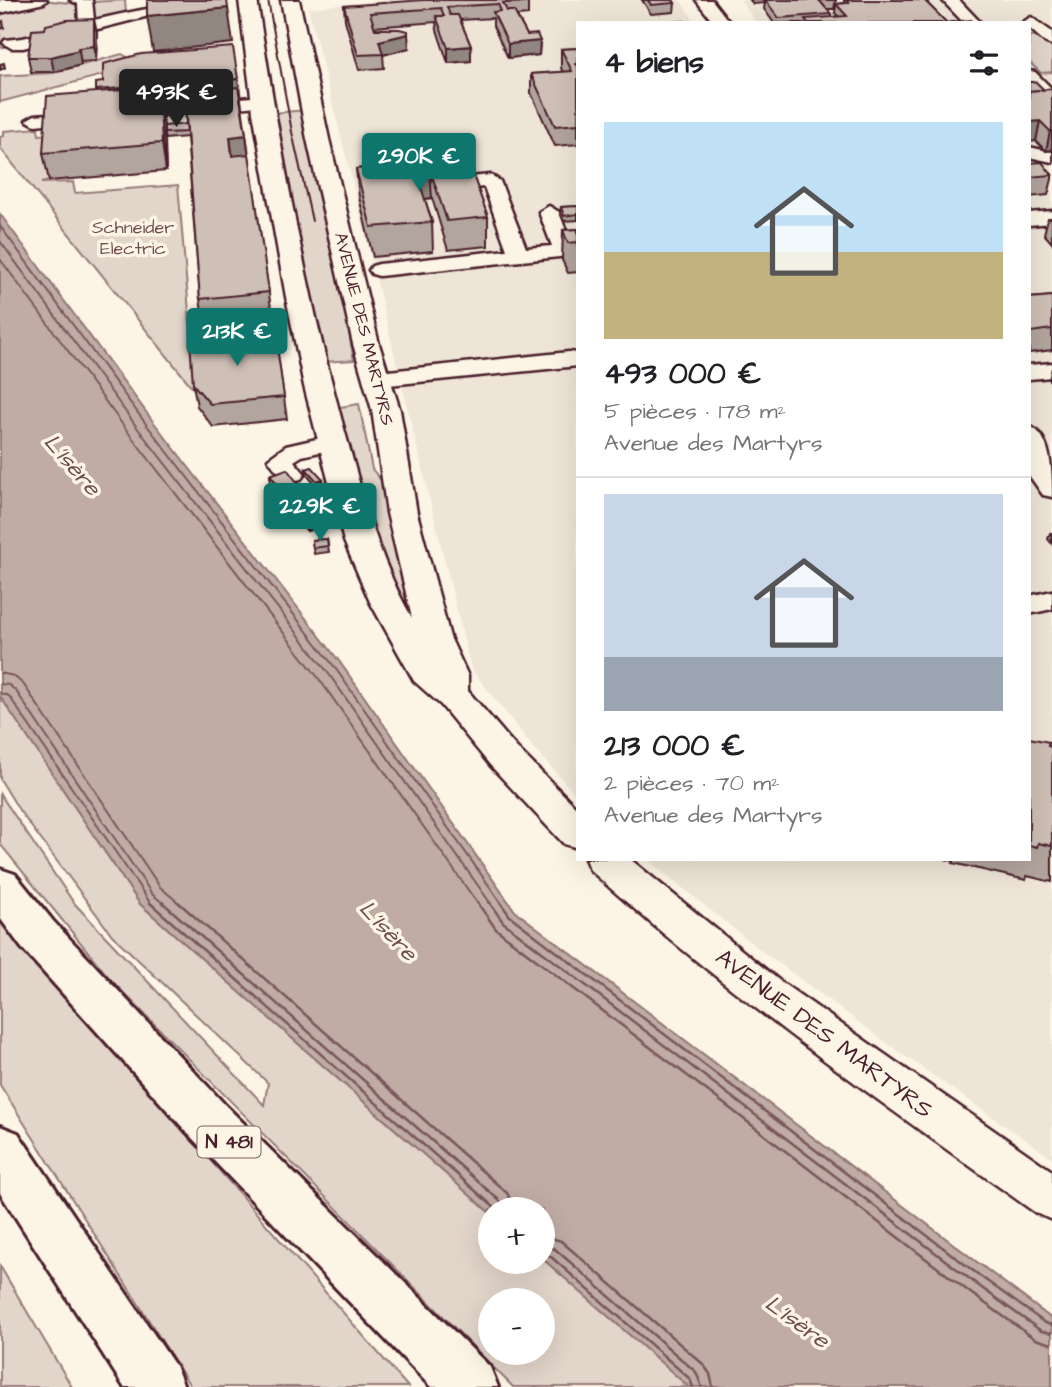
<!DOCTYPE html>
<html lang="fr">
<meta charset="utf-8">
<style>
:root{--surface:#fff;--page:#f6f6f6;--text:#202124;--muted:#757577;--line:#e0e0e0;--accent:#0f766e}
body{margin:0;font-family:"Architects Daughter",sans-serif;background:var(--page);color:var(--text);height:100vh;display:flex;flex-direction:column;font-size:26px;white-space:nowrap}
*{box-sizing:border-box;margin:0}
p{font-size:23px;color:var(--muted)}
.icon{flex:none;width:38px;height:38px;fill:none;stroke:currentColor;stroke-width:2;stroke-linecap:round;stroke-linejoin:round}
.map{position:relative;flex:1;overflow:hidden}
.drawer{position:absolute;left:576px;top:21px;width:455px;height:840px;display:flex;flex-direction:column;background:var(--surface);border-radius:0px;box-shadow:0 7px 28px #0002}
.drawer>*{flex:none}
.controls{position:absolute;left:478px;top:1197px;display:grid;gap:14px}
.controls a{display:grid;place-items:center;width:77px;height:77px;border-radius:50%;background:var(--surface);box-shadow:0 7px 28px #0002;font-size:35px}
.price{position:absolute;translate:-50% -60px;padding:0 16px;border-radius:7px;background:var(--accent);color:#fff;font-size:23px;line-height:46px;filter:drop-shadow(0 2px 4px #0008)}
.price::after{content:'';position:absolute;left:50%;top:42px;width:21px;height:16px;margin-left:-10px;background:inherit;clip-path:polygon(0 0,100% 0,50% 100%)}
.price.active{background:#222;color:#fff}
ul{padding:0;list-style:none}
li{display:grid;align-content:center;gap:14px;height:371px;padding:0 28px}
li+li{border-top:2px solid var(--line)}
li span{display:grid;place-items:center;height:217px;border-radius:0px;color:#555}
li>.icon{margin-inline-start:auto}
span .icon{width:126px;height:126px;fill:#fffc;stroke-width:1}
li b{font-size:30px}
h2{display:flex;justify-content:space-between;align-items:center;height:84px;padding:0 28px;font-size:30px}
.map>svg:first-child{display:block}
.built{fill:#eee5d7}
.green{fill:#e2d5ca;stroke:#967a7a;stroke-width:2;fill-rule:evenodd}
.water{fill:#c0aca5;stroke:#917474;stroke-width:2}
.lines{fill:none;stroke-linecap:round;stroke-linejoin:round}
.shore-far1{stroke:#79575c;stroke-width:2}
.shore{stroke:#79575c;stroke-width:2.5}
.minor-casing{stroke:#4a1f2b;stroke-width:5}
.major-casing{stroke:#4a1f2b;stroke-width:5}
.highway-casing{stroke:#4a1f2b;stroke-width:6}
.minor{fill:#fcf5e5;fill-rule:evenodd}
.major{fill:#fcf5e5;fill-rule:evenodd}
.highway{fill:#fcf5e5;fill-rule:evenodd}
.tram{stroke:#4a1f2b;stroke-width:2}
.wall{fill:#b2a59d;stroke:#4a1f2b;stroke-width:2;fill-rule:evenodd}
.shaded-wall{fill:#918680;stroke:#4a1f2b;stroke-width:2}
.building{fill:#cfc0b7;stroke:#4a1f2b;stroke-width:2}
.labels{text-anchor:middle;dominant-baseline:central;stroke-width:7;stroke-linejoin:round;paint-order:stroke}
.far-park-label{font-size:18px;fill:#704c53;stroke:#fcf5e5}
.far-street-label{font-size:18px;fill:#4a1f2b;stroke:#fcf5e5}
.shield{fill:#fcf5e5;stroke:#7f5f63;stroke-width:2}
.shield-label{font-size:19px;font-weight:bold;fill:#4a1f2b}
.water-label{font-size:23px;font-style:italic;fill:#6d4950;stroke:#fcf5e5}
.near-street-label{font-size:24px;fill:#4a1f2b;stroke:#fcf5e5}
</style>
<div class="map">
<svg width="1052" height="1387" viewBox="0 0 1052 1387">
<rect width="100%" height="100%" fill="#fcf5e5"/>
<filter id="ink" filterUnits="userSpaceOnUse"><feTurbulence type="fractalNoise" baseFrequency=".0143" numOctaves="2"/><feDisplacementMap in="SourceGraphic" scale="14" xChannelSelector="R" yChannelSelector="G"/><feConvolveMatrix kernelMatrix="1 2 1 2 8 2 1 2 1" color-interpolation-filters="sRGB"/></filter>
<g filter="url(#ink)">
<g class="built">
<path d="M387,0H680L696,23H578L577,796L532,746L471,669L352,180L308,8Z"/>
<path d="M740,0H1052V1158L902,1054L763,952L646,859H1029V23H757Z"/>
</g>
<g class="green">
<path d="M43,0L78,4L77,26L35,36L18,37L8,46L0,48V10Z"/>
<path d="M125,0L126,14L99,21L93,17L91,2Z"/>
<path d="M1052,35V72L1041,73L1029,62V36Z"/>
<path d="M122,54L141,65L0,102V76L53,73Z"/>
<path d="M307,110L354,360L323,362L273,113Z"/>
<path d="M38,128L39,135L52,134L49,181L41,183L73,182L75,193L178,185L196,392L0,148V137L4,136V131Z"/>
<path d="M359,404L372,469L383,483L429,655L380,564L334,408Z"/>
<path d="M0,696L140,904L490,1213V1262H542L543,1259L689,1387H513L111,980L0,844V794L74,903L264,1105L268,1083L112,935L19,810L0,779ZM490,1300H542V1353H490Z"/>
<path d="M0,919L408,1387H191L0,1085Z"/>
<path d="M0,1266L72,1387H0Z"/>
</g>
<path class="water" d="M0,214L152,420L339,661L515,911L1052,1319V1387H689L543,1259L542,1209H490V1213L140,904L0,696Z"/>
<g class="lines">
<g class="shore-far1">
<path d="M0,226L146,424L333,665L502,904"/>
<path d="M0,241L139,430L326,670L491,904"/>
<path d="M0,259L131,436L317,676L478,904"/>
<path d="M0,673L14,676L24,685L160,887L180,904"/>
<path d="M0,684L9,685L16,691L152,894L164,904"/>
<path d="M0,693L9,696L151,904"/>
</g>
<g class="shore">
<path d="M149,902L496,1209"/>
<path d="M162,902L500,1201L505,1209"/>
<path d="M178,902L507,1193L516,1209"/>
<path d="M477,902L496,929L972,1294L1035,1339L1052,1344"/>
<path d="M489,902L503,922L979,1286L1041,1331L1052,1333"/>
<path d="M500,902L510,916L984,1279L1045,1323L1052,1325"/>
<path d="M542,1235L561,1241L703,1364L710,1374L713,1387"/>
<path d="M542,1245L555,1249L696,1372L702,1387"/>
<path d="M542,1254L550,1256L690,1379L693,1387"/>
</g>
<defs>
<g id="minor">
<path d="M17,0H47L44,3L0,13V3Z"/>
<path d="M70,0H92L94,20C113,16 178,0 191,6L188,9L153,15L23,48H11L3,43L5,40L23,38L79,24L78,4Z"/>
<path d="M696,0H712L730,23H714Z"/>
<path d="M942,0H959L981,23H964Z"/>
<path d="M1031,17L1052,32V45L1046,43L1029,28V23L1023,22Z"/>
<path d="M1029,71L1035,72L1052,89V104L1046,103L1029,85Z"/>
<path d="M263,96L269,97L272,101L269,105L126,118L117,113L126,108Z"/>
<path d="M82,111L88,112L91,116L88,120L35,125L26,120L35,115Z"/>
<path d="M1029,147L1052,152V162L1029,157Z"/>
<path d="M491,175L500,181L526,248L552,246L539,212L549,206L559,212L571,244L578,243V255L379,276L372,274L369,270L372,266L379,264L507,250L484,187L436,192L427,186L436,180Z"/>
<path d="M1052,211V223L1029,225V213Z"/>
<path d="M569,352L578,353V366L379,386L371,384L368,379L371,374L379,372Z"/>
<path d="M1052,363V377L1029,379V365Z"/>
<path d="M1029,426C1052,434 1052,474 1052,497L1043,495L1029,475Z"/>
<path d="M334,435L342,437L346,442L342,447L302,456L294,461L305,474L301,479C285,483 277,472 268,459L286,446Z"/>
<path d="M1052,591V609L1029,614V596Z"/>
</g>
<g id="major">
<path d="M239,0H257C280,149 307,298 348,443C365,503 380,563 412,618L387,513L372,410L353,344L307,139L281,0H299L329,139L379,344L400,410L417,513L450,637L468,676V691L516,747L578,809V848L564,844L490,765L441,705L414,681L370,602L344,541L304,386L286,297L253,112Z"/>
<path d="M585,859H630L781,982L1052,1171V1220L1036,1213C882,1104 730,996 590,870Z"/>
</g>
<g id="highway">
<path d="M0,0H16L13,4L0,7Z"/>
<path d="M0,869L15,874L53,921L227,1107L490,1367L498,1387H431L193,1139L21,947L0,918Z"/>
<path d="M0,1126L18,1133L176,1367L184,1387H124L0,1193Z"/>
</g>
</defs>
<use href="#minor" class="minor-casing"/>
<use href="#major" class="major-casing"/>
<use href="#highway" class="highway-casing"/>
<use href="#minor" class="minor"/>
<use href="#major" class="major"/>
<use href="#highway" class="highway"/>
<path class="tram" d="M268,0L292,132L312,221"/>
</g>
<g class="wall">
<path d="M642,0H673L675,3L674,12L651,14Z"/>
<path d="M750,0H836L834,9H827L831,14V17L838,16L835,13L836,4L844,3V0H929L928,4L947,23H774L764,9L765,3L753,4Z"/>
<path d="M528,2V15L517,16L527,35L540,41L539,55L508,58L493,26V18L460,20L471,46V61L448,63L437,30L436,22L374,27L375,29L409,48L383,55L384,68L359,70L345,20L344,6Z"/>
<path d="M45,29L97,33L96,61L81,62V65L54,72H31L28,57Z"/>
<path d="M578,48V144L555,146L531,93V74L563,72L561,68V49Z"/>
<path d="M238,79L287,419L213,427L197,406L193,384L206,339L200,299L187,137L165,139L166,171L49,181L43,153L97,92L96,83ZM185,103L186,124L164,129L162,104Z"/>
<path d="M1052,89V150L1046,151L1036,141L1044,90Z"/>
<path d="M467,159L488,217V246L448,250L432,198L425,199L432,222L433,251L373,257L359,197L356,169Z"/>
<path d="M1029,163L1052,174V179L1048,195L1029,197Z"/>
<path d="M578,206V220L564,221L560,213L561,207Z"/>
<path d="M1048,218H1052V243L1044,234Z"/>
<path d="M578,229V272L568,273L562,260L563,230Z"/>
<path d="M1052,296V350L1029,353V298Z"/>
<path d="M1052,368V382L1049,380Z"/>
<path d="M306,469L323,484L317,487L307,475Z"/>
<path d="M270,475L306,494L308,506L291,511L271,486Z"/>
<path d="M301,518L316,522L317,528L307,531L301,524Z"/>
<path d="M1050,533H1052V544L1048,539Z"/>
<path d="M327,539L329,552L314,554L312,540Z"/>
<path d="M1029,738L1052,747V882L1027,876L1026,880L953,863L954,861L945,859H1029Z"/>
</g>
<g class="shaded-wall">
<path d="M228,8L233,43L153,52L147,16Z"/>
<path d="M94,19L97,33L96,61L94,46Z"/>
<path d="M3,21L4,28L0,29V23Z"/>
<path d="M408,34L409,48L383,55L379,41Z"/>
<path d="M540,41L539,55L508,58V44Z"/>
<path d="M471,46V61L448,63V48Z"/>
<path d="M79,50L81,65L54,72L51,57Z"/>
<path d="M4,63L5,68L0,70V64Z"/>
<path d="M159,87L163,115L166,171L162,143Z"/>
<path d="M1040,121L1036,141L1029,142V122Z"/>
<path d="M1050,131H1052V150L1046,151Z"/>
<path d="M246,135L251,173L235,175L230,137Z"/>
<path d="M430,170L432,198L418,200L416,171Z"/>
<path d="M323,479V484L317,487V481Z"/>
<path d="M306,494L308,506L291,511L290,499Z"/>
<path d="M316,522L317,528L307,531V526Z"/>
</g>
<g class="building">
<path d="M147,0H227L228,8L147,16Z"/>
<path d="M423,0H527L528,2L503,3L507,11H514L527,35L537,34L540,41L508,44L493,12L501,11L498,4L447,7L450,15H458L471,46L448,48L436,16H444L441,8L370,13L375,29H399L408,31V34L379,41L383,54L358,55L344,6Z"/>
<path d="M648,0H673L675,3L651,5Z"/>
<path d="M765,0H819L831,14L779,18Z"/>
<path d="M846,0H924L947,23H808L805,19L847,16L836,4L849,3Z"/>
<path d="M94,19V46L78,48L79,50L51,57H28L32,30L45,29L46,25L67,20Z"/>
<path d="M971,20L974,23H951L950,22Z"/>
<path d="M684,21L685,23H662Z"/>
<path d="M233,47L238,79L96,90V83L103,82V64L141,54Z"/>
<path d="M578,48V64H576L578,66V124L555,126L531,74L572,71L561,49Z"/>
<path d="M1029,82H1036L1044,90L1029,91Z"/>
<path d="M159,87L162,143L43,153L47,96Z"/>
<path d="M238,87L246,135L230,137L232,156L249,154L269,292L200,299L184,92Z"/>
<path d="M1052,89V131H1050L1040,121L1029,122V91Z"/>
<path d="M186,124L187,132L164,133V126Z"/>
<path d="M467,159L488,217L447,221L430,170L416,171L432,222L371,227L356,169Z"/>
<path d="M1042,162L1052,175L1029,177V163Z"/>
<path d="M578,206V214L564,216L561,207Z"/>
<path d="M578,229V242L568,243L563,230Z"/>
<path d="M1052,296V329L1031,332L1029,329V298Z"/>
<path d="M275,332L284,397L210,404L193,384L190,340Z"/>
<path d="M312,467L323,479L317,481L306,469Z"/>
<path d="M287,469L306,494L290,499L270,475Z"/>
<path d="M311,515L316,522L307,526L301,518Z"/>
<path d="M327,539L328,546L313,548L312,540Z"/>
<path d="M1029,738L1049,742L1048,746L1052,747V846L1038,843L1037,847L1029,845Z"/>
</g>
</g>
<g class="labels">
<g class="far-park-label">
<text x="133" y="227">Schneider<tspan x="133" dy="21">Electric</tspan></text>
</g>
<g class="far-street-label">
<text transform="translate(364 329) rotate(76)">AVENUE DES MARTYRS</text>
</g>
<rect class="shield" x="197.5" y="1126.5" width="63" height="31" rx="5"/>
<g class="shield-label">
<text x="229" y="1142">N 481</text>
</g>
<g class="water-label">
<text transform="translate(72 465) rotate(49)">L'Isère</text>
<text transform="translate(388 931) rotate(47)">L'Isère</text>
<text transform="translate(797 1322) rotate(36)">L'Isère</text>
</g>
<g class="near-street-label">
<text transform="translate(824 1034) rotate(37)">AVENUE DES MARTYRS</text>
</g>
</g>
</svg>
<div class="controls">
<a>+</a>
<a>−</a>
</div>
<b class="price active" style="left:176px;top:129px">493K €</b>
<b class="price" style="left:419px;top:193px">290K €</b>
<b class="price" style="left:237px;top:368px">213K €</b>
<b class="price" style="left:320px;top:543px">229K €</b>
<section class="drawer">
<h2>4 biens<svg class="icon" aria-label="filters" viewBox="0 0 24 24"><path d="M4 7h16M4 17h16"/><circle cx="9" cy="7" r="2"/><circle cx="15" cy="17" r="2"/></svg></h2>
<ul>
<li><span style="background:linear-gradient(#bfe0f5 60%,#c2b280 0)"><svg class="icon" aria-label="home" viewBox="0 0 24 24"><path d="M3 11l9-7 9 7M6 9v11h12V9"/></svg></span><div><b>493 000 €</b><p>5 pièces · 178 m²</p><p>Avenue des Martyrs</p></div></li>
<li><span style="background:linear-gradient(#c9d6e8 75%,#9aa5b1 0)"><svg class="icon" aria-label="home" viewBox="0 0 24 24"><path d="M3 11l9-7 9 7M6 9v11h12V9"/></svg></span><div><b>213 000 €</b><p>2 pièces · 70 m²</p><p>Avenue des Martyrs</p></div></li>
</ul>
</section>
</div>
